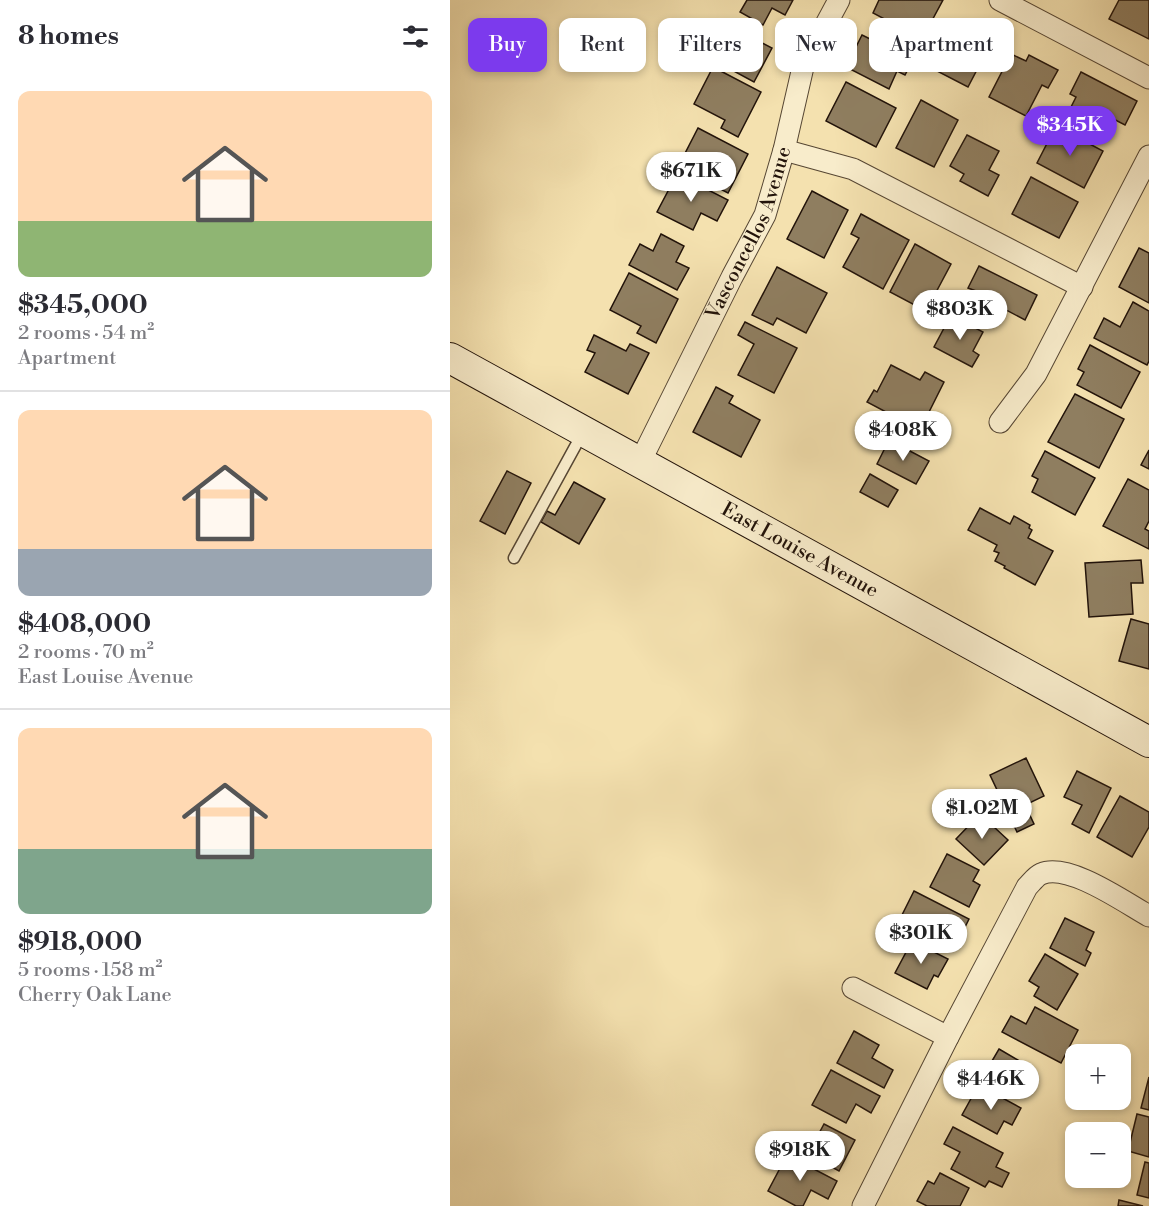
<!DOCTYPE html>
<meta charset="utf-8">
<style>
:root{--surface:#fff;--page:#f2f2f3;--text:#2b2b33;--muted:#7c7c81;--line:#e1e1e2;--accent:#7c3aed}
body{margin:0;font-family:"Libre Bodoni",serif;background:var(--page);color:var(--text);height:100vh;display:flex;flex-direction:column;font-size:22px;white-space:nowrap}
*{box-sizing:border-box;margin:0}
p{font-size:20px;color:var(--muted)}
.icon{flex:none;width:33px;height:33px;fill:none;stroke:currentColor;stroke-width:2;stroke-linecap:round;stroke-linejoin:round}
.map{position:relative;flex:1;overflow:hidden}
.details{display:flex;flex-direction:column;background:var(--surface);width:450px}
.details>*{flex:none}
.guide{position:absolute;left:18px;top:18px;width:570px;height:54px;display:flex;gap:12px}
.fabs{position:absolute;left:615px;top:1044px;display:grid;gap:12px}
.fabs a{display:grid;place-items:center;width:66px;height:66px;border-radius:12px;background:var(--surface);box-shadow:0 3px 9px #0003;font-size:30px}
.price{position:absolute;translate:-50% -51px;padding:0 14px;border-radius:21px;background:#fff;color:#222;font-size:20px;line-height:39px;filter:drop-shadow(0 2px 3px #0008)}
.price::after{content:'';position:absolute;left:50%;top:36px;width:18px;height:14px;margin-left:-9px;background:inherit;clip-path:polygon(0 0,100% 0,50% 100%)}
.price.current{background:var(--accent);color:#fff}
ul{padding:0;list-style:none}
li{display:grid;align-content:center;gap:12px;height:318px;padding:0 18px}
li+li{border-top:2px solid var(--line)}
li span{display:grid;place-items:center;height:186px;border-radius:12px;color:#555}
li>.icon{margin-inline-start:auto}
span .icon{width:108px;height:108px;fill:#fffc;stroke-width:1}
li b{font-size:26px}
h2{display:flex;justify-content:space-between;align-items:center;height:72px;padding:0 18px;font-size:26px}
.tag{padding:0 21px;border-radius:12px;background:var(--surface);box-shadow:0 3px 9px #0003;font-size:21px;line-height:54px}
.tag.current{background:var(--accent);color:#fff}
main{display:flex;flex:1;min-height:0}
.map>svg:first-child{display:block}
.building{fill:#8f7e60;stroke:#22130a;stroke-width:1.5}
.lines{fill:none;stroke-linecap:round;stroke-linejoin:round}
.lane-casing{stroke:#564633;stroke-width:13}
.street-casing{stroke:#564633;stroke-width:23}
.secondary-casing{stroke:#22130a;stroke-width:32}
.lane{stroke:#f8eccb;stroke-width:10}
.street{stroke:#f8eccb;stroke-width:21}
.secondary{stroke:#f8eccb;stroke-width:30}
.labels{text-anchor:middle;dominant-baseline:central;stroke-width:4.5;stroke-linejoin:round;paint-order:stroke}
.street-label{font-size:20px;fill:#22130a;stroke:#f8eccb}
</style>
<main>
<section class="details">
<h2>8 homes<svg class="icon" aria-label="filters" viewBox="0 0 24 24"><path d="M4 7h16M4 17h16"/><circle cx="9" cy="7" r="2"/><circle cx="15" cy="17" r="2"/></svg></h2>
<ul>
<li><span style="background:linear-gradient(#ffd9b3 70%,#8fb573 0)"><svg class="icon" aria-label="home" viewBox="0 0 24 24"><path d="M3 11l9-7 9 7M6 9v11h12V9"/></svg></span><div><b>$345,000</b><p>2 rooms · 54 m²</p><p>Apartment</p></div></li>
<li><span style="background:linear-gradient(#ffd9b3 75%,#9aa5b1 0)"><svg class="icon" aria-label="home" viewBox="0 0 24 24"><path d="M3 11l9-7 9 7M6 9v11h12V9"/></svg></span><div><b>$408,000</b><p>2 rooms · 70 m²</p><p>East Louise Avenue</p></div></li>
<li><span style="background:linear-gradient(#ffd9b3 65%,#7fa58c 0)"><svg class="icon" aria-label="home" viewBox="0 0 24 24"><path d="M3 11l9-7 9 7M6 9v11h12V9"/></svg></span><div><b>$918,000</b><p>5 rooms · 158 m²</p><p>Cherry Oak Lane</p></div></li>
</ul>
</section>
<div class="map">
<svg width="699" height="1206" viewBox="0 0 699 1206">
<rect width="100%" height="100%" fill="#f4e1af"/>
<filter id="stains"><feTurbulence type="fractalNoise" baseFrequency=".00333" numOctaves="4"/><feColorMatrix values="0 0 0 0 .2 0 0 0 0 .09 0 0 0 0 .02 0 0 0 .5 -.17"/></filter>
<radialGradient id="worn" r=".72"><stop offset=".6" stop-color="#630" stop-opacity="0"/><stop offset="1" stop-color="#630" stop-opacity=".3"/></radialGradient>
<g class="building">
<path d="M297,0H343L335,15L322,8L313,25L290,12Z"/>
<path d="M429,0H493L472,39L423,13Z"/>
<path d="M669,0H699V39L659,19Z"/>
<path d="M511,20L544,37L518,87L485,70Z"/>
<path d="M272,22L322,48L304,82L254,55Z"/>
<path d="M412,35L463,60L455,75L447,71L439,89L396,67Z"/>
<path d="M561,54L576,61L579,55L608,70L598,88L592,85L576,116L539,97Z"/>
<path d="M263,67L311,92L288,137L271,128L275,120L244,104Z"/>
<path d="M631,72L687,101L675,125L646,110L639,124L618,113L626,97L620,94Z"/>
<path d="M396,82L446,108L426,147L376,121Z"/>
<path d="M471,100L508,120L484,167L446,148Z"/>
<path d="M606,126L653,151L634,188L587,163Z"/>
<path d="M248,128L298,154L278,193L228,167Z"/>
<path d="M517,135L549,151L539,170L549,175L538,196L510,181L514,174L500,166Z"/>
<path d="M227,174L278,200L267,221L251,213L243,230L207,212Z"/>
<path d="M581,177L628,202L609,238L562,214Z"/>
<path d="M362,191L398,210L374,258L337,239Z"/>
<path d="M411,214L459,240L433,289L393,267L409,238L401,234Z"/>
<path d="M211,234L234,246L226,262L239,268L227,290L179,265L190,244L203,251Z"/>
<path d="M465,244L501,264L476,311L440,292Z"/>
<path d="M689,248L699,253V303L669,287Z"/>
<path d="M529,266L587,295L575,320L545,304L538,317L518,307L526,291L518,288Z"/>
<path d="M327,267L377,293L356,333L327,318L323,325L302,315Z"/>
<path d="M179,273L228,299L206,343L187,333L191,326L160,310Z"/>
<path d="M683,302L699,311V361L697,365L644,338L654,318L670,327Z"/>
<path d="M501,315L533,332L523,351L529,355L522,367L484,347Z"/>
<path d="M295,322L347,348L324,393L288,375L304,344L288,335Z"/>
<path d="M144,335L176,351L180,344L199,353L178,394L135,372L145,353L137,350Z"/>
<path d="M640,345L690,372L671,408L627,385L634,372L628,369Z"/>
<path d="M441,365L470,380L475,372L494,382L470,430L417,402L424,390L427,392Z"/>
<path d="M266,387L283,396L279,403L310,420L291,457L243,432Z"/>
<path d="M625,394L674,419L649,468L598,442Z"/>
<path d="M439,440L479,461L466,484L427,464Z"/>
<path d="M699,450V469L691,465Z"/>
<path d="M595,451L645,478L625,515L582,492L588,479L582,476Z"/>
<path d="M57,471L81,483L55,534L30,521Z"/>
<path d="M420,474L448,490L438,507L410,492Z"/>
<path d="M678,479L699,490V521L695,529L699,531V549L653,526Z"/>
<path d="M124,482L155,499L129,544L91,522L97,511L105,515Z"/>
<path d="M530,508L560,524L564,516L580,525L579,528L582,530L578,538L603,551L585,585L554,568L555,566L545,561L549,553L544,551L547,545L518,530Z"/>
<path d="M691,560L693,583H681L683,614L639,617L635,563Z"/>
<path d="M681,619L699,624V669L669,661Z"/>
<path d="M576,758L594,796L575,805L584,824L567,832L540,775Z"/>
<path d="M627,771L661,788L639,833L622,824L632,805L614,797Z"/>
<path d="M670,796L699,812V827L682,857L647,837Z"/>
<path d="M530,814L558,840L534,865L506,839Z"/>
<path d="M497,854L529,870L523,881L530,885L519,907L480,887Z"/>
<path d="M464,891L519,919L510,937L491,927L483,941L448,923Z"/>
<path d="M615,918L644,932L636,950L641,953L635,966L600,948Z"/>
<path d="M462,941L498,959L488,977L484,975L477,989L445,973Z"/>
<path d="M595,954L628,974L607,1010L584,996L589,987L579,981Z"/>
<path d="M585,1007L628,1030L611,1063L552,1032L561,1016L576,1024Z"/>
<path d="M404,1031L429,1045L422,1058L443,1070L434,1088L387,1063Z"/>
<path d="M549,1049L578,1066L561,1095L532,1078Z"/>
<path d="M381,1070L430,1096L421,1113L406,1104L396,1123L362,1105Z"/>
<path d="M699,1077V1110L691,1108Z"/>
<path d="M534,1088L571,1108L562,1125L554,1121L547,1134L512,1115L523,1095L528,1098Z"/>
<path d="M687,1114L699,1117V1157L678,1151Z"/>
<path d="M374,1124L405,1140L389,1171L358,1154Z"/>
<path d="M503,1127L553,1153L546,1167L559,1173L552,1187L539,1181L535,1187L501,1169L510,1152L494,1144Z"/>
<path d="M337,1155L387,1181L378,1199L361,1190L353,1206H346L318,1191Z"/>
<path d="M695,1162L699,1163V1198L687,1195Z"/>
<path d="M490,1173L519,1188L510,1206H477L467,1201L478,1181L484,1184Z"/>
<path d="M669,1200L693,1206H668Z"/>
</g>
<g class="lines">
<defs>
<path id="lane" d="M64,558L132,434"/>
<g id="street">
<path d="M550,0L699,78"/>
<path d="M334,150L403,169L632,287"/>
<path d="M550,422L586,374L699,156"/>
<path id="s1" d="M190,462L282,277L315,215L334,150L353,67L389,0"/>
<path d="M403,988L498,1037"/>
<path d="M413,1206L498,1037L577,887C581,883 586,876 591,874C618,862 674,902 699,916"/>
</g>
<g id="secondary">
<path id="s2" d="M0,358L699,742"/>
</g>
</defs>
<use href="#lane" class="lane-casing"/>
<use href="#street" class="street-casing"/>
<use href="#secondary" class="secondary-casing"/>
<use href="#lane" class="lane"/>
<use href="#street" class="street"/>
<use href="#secondary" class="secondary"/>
</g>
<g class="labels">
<g class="street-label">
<text stroke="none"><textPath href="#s1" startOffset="254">Vasconcellos Avenue</textPath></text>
<text stroke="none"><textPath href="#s2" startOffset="399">East Louise Avenue</textPath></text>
</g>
</g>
<rect width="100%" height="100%" filter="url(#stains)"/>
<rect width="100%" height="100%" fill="url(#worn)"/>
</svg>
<div class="fabs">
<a>+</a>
<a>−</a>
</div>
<b class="price current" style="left:620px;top:157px">$345K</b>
<b class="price" style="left:241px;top:203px">$671K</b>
<b class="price" style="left:510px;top:341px">$803K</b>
<b class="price" style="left:453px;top:462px">$408K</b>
<b class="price" style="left:532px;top:840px">$1.02M</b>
<b class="price" style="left:471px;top:965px">$301K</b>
<b class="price" style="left:541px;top:1111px">$446K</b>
<b class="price" style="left:350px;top:1182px">$918K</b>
<div class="guide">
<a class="tag current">Buy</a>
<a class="tag">Rent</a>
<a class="tag">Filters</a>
<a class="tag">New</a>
<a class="tag">Apartment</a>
</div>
</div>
</main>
